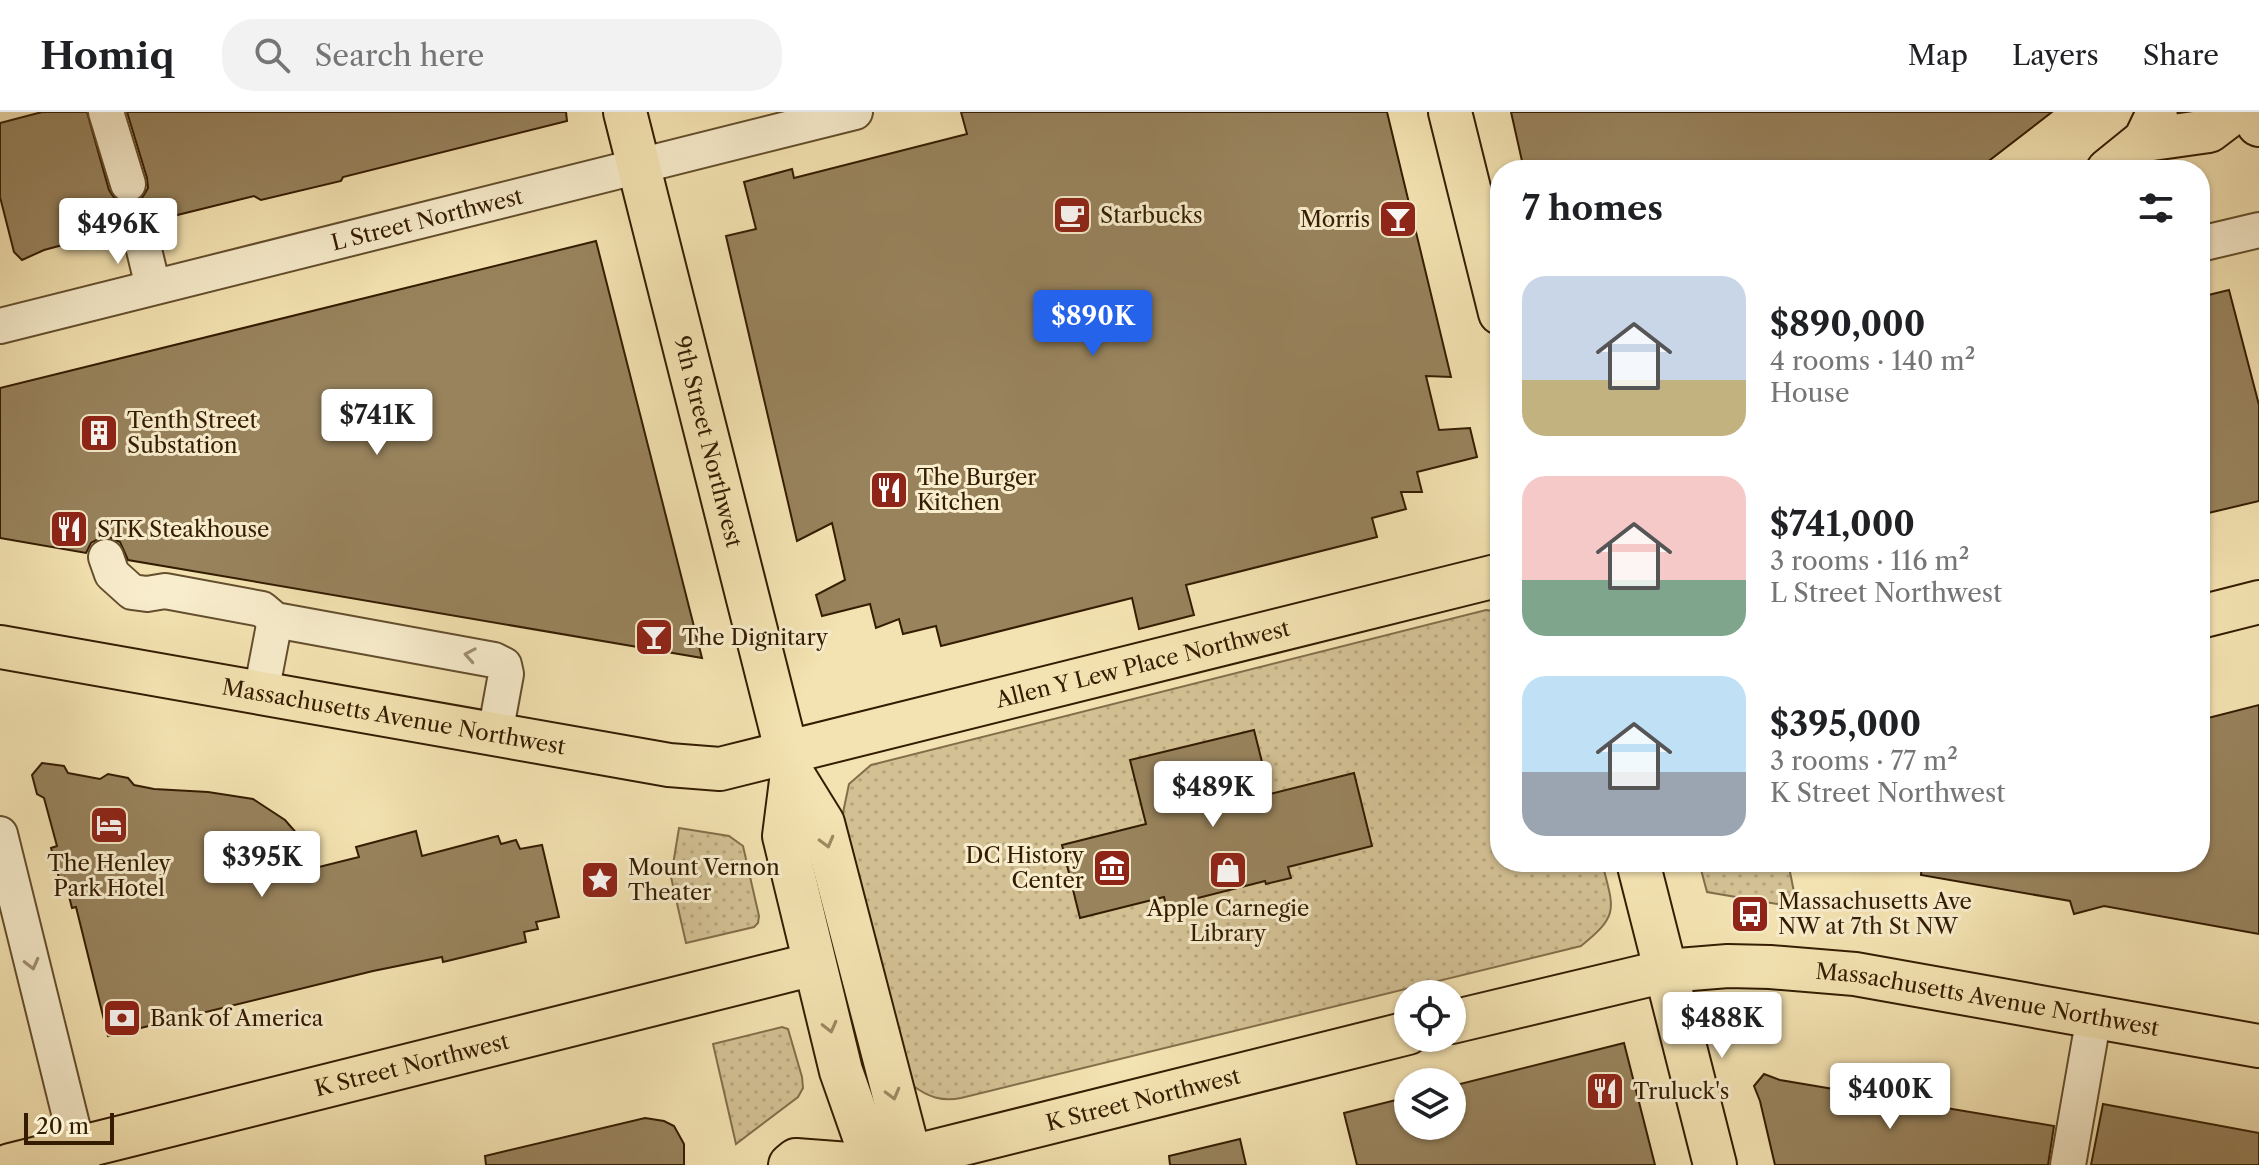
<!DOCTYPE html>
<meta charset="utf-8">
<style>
:root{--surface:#fff;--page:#f2f2f2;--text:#202124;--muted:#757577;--line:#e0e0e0;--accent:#2563eb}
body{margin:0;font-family:"Libre Caslon Text",serif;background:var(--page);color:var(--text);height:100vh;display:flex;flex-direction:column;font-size:30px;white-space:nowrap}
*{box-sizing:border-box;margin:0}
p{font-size:26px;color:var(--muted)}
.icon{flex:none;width:44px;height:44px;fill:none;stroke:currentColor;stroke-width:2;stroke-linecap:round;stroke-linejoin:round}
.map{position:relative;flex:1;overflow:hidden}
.drawer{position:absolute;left:1490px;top:48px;width:720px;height:712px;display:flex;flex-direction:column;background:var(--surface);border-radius:32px;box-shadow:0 2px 6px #0004}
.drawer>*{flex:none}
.controls{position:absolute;left:1394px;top:868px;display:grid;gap:16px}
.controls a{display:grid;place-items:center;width:72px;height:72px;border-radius:50%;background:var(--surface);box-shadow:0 2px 6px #0004;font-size:40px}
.scale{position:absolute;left:24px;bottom:20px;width:90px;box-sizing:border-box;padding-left:8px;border:4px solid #341c01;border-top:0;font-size:22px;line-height:28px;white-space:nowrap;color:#341c01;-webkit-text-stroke:6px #f8edcd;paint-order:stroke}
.price{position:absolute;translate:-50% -68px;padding:0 18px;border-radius:8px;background:#fff;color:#222;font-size:26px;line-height:52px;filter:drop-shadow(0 2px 4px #0008)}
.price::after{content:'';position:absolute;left:50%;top:48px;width:24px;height:18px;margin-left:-12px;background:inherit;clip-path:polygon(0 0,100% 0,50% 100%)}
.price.on{background:var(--accent);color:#fff}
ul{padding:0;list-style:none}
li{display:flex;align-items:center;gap:24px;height:200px;padding:0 32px}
li span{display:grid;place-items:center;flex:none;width:224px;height:160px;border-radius:24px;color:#555}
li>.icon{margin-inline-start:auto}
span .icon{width:96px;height:96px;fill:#fffc;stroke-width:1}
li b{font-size:34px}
h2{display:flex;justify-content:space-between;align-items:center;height:96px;padding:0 32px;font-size:34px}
header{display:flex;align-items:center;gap:48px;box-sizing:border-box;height:112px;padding:0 40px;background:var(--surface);border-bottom:2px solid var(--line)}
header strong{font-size:38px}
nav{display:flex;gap:44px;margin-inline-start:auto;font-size:28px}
.search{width:560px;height:72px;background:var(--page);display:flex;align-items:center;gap:20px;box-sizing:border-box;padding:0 28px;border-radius:32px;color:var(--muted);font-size:30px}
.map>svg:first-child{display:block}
.park{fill:url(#park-dots);stroke:#846e4a;stroke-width:2}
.building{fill:#98835d;stroke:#341c01;stroke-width:2}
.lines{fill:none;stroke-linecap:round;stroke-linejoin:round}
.minor-casing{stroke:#644e2d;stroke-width:38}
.major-casing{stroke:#341c01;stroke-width:46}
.highway-casing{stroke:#341c01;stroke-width:48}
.minor{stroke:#f8edcd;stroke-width:34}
.major{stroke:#f4e3b2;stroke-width:42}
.highway{stroke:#f4e3b2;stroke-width:44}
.oneway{stroke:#a08f71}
.oneway2{stroke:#9e8962}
.labels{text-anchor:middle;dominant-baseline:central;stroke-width:6;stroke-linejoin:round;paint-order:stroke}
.poi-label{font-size:22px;fill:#341c01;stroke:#f8edcd;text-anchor:start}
.street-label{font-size:22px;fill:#341c01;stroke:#f8edcd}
</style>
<header>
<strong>Homiq</strong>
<div class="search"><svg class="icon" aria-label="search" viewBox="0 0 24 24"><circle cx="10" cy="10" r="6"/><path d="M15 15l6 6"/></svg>Search here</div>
<nav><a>Map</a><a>Layers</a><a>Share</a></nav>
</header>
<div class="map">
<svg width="2259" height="1053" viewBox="0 0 2259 1053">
<defs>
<pattern id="park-dots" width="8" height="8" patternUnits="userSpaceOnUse" patternTransform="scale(2)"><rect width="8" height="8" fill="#d3c194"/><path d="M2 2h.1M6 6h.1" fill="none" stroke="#b6a57e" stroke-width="1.8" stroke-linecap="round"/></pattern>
</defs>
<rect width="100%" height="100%" fill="#f4e3b2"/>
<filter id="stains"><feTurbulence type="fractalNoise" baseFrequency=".0025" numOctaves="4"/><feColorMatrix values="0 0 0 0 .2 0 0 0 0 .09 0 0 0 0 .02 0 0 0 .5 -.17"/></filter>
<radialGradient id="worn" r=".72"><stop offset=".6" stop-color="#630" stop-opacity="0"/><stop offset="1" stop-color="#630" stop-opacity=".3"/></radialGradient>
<g class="park">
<path d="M1486,498L1500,500V750H1602C1613,796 1621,802 1581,834L961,986C942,990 928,985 912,973L839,720L849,672L871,653Z"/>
<path d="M679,716L729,724L743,734L759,804L758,811L754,815L686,831L671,765Z"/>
<path d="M1699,750H1788L1794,780L1784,789L1777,792L1707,780Z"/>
<path d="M782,915L788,917L802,965L803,976L798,985L736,1032L713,932Z"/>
</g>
<g class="building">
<path d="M42,0H87L109,78L115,87L124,92L133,91L142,86L148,76L147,66L127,0H566L567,9L343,65L341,69L261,88L254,84L157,108L153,100L144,94H133L124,99L119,107V118L44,138L22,148L14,140L0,85V11Z"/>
<path d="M961,0H1387L1451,265L1426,264L1439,318L1470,316L1477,345L1417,360L1422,380H1401L1406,397L1372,406L1377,425L1186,473L1194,503L1139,517L1132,486L941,534L936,514L903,522L899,507L876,516L870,492L822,504L816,483L845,468L832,411L797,429L726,124L756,117L744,70L792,57L794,66L967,22Z"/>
<path d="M1511,0H2052L1977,58H1524Z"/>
<path d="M596,129L702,546L128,448L120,430L109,425L100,426L91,431L86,441L0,426V276Z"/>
<path d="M2229,178L2259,293V389L2200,403V185Z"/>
<path d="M2259,593V822L2104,794L2074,802L2070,789L1921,763L1922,750H2200V608Z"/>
<path d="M1254,618L1270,682L1354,661L1372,734L1288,755L1291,766L1266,772L1265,769L1190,788V791L1167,797L1164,785L1080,806L1062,733L1146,712L1130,648Z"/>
<path d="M42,651L64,654L68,661L100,667L108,662L128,666L134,673L154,677L208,680L253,687L285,708L307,733L303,759L359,745L356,735L416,719L422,744L498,724L501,732L516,728L520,737L542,733L559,805L536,810L538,817L524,820L526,830L443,850L442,845L373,859L108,924L76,795L72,796L64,765L59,766L51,736L57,734L44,686L37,682L32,663Z"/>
<path d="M1624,931L1655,1053H1357L1344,1001L1408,985V1014H1452V974Z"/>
<path d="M1764,962L1780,968L2054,1014L2048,1053H1775L1760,989L1754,974Z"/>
<path d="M2103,992L2259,1021V1053H2091Z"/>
<path d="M645,1006L664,1009L674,1014L684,1032V1053H486L485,1044Z"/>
<path d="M1240,1027L1246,1053H1170L1169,1044Z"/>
</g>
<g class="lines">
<defs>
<g id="minor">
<path d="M106,0L128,72"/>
<path d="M138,113L153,175"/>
<path d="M2200,132L2259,118"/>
<path id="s1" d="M0,214L855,0"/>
<path d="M106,445L112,462L132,480L147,482L165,479L262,497L275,508L494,548L504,553L506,562L495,622"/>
<path d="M261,581L275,508"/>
<path d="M0,722L82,1053"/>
<path d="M2068,1053L2094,904"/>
</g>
<g id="major">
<path id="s2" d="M625,0L792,661L823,711L910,1045"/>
<path d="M1450,0L1500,201"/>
<path d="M2145,28L2209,19L2234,0"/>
<path d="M2108,58L2145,28L2156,5"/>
<path d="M2200,505L2259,490"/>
<path id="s3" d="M0,535L669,653L720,657L1500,463"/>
<path d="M792,661L784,724L841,959L874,1053"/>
<path d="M1638,750L1715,1053"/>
<path id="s4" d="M1452,910L1666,859L1728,854L1770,855L1855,862L2259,934"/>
<path id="s5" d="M10,1053L814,852"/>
<path d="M790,1053L796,1048L862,1053"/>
<path id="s6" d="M879,1053L1408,921"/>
</g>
<path id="highway" d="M2256,0L2259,12"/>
</defs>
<use href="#minor" class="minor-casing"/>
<use href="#major" class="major-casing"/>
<use href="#highway" class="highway-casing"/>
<use href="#minor" class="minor"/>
<use href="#major" class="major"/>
<use href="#highway" class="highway"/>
</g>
<defs><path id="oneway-chevron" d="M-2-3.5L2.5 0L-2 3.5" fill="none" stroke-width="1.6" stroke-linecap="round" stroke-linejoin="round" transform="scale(2)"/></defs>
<g class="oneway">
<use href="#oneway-chevron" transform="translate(470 543) rotate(-170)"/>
<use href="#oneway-chevron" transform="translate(32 852) rotate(76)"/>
</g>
<g class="oneway2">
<use href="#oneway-chevron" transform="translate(827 730) rotate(75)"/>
<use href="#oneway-chevron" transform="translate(830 915) rotate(76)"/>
<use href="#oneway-chevron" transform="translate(893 982) rotate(75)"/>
</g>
<defs>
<symbol id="cafe-square" viewBox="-11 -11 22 22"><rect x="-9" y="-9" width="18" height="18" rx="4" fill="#8f2418" stroke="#f8edcd"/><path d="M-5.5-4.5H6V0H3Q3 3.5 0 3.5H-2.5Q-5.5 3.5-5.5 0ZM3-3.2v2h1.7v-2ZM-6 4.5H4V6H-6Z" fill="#fff"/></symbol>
<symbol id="bar-square" viewBox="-11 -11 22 22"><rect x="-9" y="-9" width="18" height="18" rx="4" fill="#8f2418" stroke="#f8edcd"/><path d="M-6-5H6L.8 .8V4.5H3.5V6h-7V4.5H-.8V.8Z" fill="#fff"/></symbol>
<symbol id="building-square" viewBox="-11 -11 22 22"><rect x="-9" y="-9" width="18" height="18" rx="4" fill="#8f2418" stroke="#f8edcd"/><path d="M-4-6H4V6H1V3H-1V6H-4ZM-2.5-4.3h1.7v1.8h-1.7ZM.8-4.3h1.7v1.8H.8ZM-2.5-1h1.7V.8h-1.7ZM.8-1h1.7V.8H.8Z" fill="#fff"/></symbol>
<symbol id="restaurant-square" viewBox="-11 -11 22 22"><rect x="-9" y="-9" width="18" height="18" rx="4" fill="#8f2418" stroke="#f8edcd"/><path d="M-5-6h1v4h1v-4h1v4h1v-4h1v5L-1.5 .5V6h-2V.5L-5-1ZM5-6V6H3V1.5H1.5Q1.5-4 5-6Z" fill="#fff"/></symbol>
<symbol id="hotel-square" viewBox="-11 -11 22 22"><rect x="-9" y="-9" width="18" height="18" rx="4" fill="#8f2418" stroke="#f8edcd"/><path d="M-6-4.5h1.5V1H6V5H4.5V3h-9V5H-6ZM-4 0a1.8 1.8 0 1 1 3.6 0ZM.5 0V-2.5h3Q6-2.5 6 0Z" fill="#fff"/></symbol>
<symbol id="museum-square" viewBox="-11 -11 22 22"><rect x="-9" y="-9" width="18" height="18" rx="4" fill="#8f2418" stroke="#f8edcd"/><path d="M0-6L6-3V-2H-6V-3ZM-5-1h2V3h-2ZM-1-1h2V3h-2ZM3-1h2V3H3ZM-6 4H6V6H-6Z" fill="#fff"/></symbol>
<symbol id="shop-square" viewBox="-11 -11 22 22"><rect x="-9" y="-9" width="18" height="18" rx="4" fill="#8f2418" stroke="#f8edcd"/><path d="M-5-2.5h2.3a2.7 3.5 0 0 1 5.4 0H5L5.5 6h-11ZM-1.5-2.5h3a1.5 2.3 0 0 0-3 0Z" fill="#fff"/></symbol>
<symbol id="sight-square" viewBox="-11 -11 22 22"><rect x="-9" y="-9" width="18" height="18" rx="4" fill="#8f2418" stroke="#f8edcd"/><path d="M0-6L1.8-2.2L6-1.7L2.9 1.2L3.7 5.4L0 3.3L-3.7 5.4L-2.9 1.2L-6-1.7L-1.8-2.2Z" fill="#fff"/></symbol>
<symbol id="bus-square" viewBox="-11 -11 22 22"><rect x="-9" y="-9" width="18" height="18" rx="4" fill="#8f2418" stroke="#f8edcd"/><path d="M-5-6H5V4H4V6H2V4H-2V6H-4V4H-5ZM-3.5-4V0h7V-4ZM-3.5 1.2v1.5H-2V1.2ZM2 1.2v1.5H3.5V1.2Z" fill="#fff"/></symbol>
<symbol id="bank-square" viewBox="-11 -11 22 22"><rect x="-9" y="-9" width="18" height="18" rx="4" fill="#8f2418" stroke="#f8edcd"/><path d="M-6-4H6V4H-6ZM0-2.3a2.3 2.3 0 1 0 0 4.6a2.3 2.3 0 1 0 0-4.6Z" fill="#fff"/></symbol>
</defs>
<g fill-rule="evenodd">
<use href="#cafe-square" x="1050" y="81" width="44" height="44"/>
<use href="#bar-square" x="1376" y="85" width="44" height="44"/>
<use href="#building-square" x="77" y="299" width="44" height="44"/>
<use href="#restaurant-square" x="867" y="356" width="44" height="44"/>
<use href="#restaurant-square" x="47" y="395" width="44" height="44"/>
<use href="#bar-square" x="632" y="503" width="44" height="44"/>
<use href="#hotel-square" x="87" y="691" width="44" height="44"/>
<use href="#museum-square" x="1090" y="734" width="44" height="44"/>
<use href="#shop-square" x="1206" y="736" width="44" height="44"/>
<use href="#sight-square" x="578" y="746" width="44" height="44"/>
<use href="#bus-square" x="1728" y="780" width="44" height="44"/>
<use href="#bank-square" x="100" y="884" width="44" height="44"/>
<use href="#restaurant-square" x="1583" y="957" width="44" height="44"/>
</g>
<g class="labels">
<g class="poi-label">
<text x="1100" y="103">Starbucks</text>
<text x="1370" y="107" text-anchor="end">Morris</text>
<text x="127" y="308">Tenth Street<tspan x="127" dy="25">Substation</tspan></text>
<text x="917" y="365">The Burger<tspan x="917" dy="25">Kitchen</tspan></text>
<text x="97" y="417">STK Steakhouse</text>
<text x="682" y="525">The Dignitary</text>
<text x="1084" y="743" text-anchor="end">DC History<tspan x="1084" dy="25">Center</tspan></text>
<text x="109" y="751" text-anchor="middle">The Henley<tspan x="109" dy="25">Park Hotel</tspan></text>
<text x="628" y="755">Mount Vernon<tspan x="628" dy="25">Theater</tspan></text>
<text x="1778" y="789">Massachusetts Ave<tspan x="1778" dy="25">NW at 7th St NW</tspan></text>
<text x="1228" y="796" text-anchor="middle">Apple Carnegie<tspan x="1228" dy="25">Library</tspan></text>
<text x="150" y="906">Bank of America</text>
<text x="1633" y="979">Truluck's</text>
</g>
<g class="street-label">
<text stroke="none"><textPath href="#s1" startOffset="440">L Street Northwest</textPath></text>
<text stroke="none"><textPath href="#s2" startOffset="340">9th Street Northwest</textPath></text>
<text stroke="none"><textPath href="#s3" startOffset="1166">Allen Y Lew Place Northwest</textPath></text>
<text stroke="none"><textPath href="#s3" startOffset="400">Massachusetts Avenue Northwest</textPath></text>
<text stroke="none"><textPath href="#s4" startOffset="544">Massachusetts Avenue Northwest</textPath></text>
<text stroke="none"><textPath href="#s5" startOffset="414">K Street Northwest</textPath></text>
<text stroke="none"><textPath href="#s6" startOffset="272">K Street Northwest</textPath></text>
</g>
</g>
<rect width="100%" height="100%" filter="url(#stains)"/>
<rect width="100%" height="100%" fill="url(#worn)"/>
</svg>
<div class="controls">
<a><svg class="icon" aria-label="locate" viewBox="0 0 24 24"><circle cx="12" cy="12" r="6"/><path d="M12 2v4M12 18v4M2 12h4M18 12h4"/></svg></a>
<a><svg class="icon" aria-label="layers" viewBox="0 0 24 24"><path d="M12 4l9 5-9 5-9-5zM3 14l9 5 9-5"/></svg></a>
</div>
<div class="scale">20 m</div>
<b class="price" style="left:118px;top:154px">$496K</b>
<b class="price on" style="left:1093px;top:246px">$890K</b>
<b class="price" style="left:377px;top:345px">$741K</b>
<b class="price" style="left:1213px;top:717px">$489K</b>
<b class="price" style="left:262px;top:787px">$395K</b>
<b class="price" style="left:1722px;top:948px">$488K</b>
<b class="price" style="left:1890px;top:1019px">$400K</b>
<section class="drawer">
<h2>7 homes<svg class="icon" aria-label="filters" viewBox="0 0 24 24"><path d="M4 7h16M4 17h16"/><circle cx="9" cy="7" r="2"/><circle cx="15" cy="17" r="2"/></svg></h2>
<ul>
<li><span style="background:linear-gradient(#c9d6e8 65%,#c2b280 0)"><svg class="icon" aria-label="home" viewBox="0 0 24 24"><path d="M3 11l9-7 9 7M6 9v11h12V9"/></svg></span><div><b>$890,000</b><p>4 rooms · 140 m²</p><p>House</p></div></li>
<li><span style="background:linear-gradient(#f6c9c9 65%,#7fa58c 0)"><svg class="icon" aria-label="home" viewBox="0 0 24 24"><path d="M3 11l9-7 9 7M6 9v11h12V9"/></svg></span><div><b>$741,000</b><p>3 rooms · 116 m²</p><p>L Street Northwest</p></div></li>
<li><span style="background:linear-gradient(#bfe0f5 60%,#9aa5b1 0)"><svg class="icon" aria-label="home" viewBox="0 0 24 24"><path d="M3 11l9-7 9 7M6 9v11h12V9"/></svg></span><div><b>$395,000</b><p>3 rooms · 77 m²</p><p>K Street Northwest</p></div></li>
</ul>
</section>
</div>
